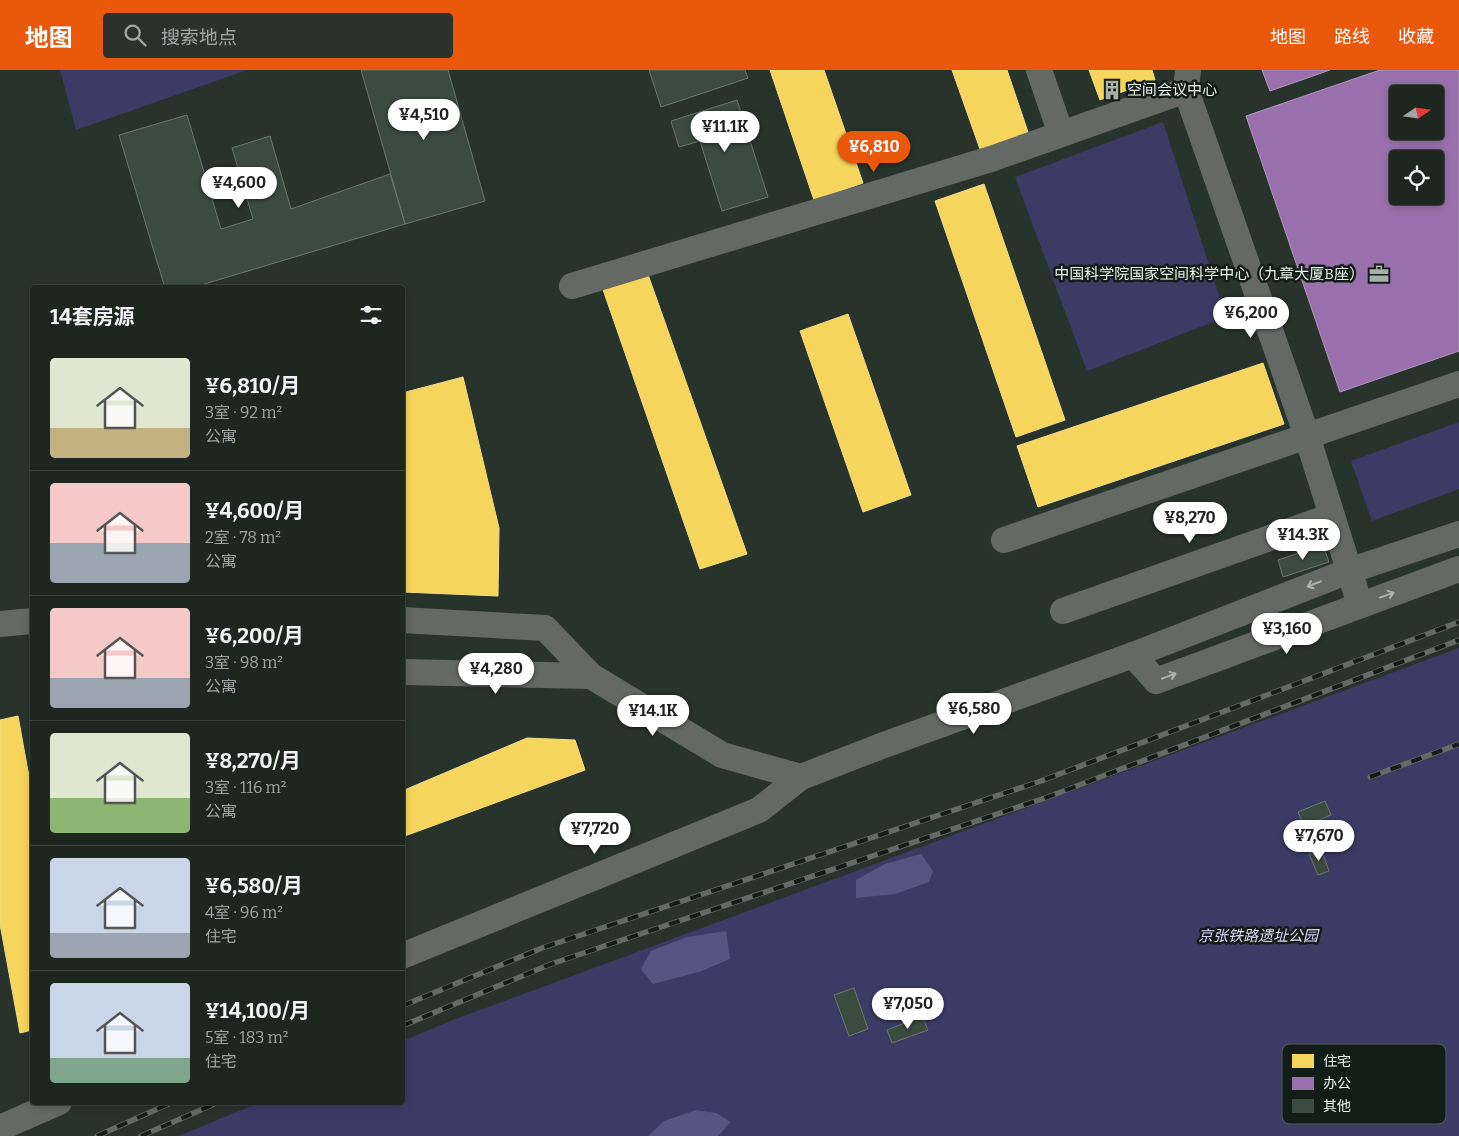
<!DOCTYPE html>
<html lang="zh">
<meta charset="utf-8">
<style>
:root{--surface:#1e2620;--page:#2b322d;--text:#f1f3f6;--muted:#a1a5a5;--line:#3c433e;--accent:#ea580c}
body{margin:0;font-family:Bitter,"Noto Sans SC",serif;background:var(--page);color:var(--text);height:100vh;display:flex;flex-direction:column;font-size:19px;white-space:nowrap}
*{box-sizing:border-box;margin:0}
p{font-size:16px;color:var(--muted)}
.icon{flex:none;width:28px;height:28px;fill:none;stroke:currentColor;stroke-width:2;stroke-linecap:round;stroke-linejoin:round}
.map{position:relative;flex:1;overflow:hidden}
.sheet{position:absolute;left:30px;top:215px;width:375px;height:820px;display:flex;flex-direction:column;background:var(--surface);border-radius:5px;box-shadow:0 2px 8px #0003,0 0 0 1px var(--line)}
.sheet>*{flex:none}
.needle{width:32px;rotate:77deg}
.controls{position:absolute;left:1389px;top:15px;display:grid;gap:10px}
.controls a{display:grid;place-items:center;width:55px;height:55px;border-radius:5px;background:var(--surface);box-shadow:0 2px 8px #0003,0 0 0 1px var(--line);font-size:25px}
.price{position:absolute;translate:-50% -42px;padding:0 11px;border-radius:18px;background:#fff;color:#222;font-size:16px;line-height:32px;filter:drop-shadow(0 1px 2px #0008)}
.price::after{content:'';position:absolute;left:50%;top:30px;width:15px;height:11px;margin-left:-8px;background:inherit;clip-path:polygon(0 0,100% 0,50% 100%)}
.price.active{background:var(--accent);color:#fff}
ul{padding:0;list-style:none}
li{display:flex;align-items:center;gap:15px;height:125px;padding:0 20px}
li+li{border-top:1px solid var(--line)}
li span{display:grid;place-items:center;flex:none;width:140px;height:100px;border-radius:5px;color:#555}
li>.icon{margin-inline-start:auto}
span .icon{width:60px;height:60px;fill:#fffc;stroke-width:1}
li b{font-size:21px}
h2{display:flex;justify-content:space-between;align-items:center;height:60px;padding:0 20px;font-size:21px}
header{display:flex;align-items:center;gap:30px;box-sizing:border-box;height:70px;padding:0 25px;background:var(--accent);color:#fff}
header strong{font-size:24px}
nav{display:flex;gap:28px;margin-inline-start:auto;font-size:18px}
.search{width:350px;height:45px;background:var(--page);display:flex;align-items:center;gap:12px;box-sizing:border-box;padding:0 18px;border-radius:5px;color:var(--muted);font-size:19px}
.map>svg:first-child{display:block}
.green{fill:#3c3b66}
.forest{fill:#555582}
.homes{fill:#f6d55c;stroke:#f2de87}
.offices{fill:#9970ab;stroke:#b098be;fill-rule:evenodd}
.building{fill:#3b4b40;stroke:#6d766f}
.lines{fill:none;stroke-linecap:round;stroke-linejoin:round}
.minor{stroke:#646965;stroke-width:26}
.rail-casing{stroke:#646a66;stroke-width:5.5}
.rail{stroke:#131d17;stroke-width:4;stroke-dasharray:11;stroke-linecap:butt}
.oneway{stroke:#acb5af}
.labels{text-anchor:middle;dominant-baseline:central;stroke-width:5;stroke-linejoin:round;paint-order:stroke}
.poi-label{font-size:15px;fill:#e7f4eb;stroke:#131d17;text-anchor:start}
.park-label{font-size:15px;font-style:italic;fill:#d8d9fa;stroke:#131d17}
.key{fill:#131d17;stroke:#535e57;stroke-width:1}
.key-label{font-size:14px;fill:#e7f4eb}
</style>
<header>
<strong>地图</strong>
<div class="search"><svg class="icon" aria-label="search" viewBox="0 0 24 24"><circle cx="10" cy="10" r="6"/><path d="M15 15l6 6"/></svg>搜索地点</div>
<nav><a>地图</a><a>路线</a><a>收藏</a></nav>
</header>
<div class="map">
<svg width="1459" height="1066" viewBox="0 0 1459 1066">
<rect width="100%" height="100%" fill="#28332b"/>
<g class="green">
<path d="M60,0H247L76,60Z"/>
<path d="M1163,52L1226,247L1087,301L1015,107Z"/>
<path d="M1459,352V419L1372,451L1351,391Z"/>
<path d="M1459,578V1066H179L258,1033L402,1032L403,971L453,950Z"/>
</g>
<g class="forest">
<path d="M921,784L933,801L929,812L895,824L856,828V810L885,794Z"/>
<path d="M726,861L730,889L699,902L653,914L641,899L651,881L687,867Z"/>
<path d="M696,1040L716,1043L731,1052L718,1066H648L664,1051Z"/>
</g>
<g class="homes">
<path d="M770,0H824L863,113L814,130Z"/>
<path d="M952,0H1007L1029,65L981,82Z"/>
<path d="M1089,0H1152L1155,10L1100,30Z"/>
<path d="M984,114L1065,350L1016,367L935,131Z"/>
<path d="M645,196L747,484L700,499L600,211Z"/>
<path d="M848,244L911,425L863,442L800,261Z"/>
<path d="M1263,293L1284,354L1038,437L1017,376Z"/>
<path d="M463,307L499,458L498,526L402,522V323Z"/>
<path d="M18,646L32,723V960L20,963L0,854V650Z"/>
<path d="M527,668L575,670L585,700L402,767V721Z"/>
</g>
<g class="offices">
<path d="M1262,0H1330L1270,21Z"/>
<path d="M1380,0H1459V281L1340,322L1246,46ZM1398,24H1435V61H1398ZM1398,89H1435V126H1398Z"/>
</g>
<g class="building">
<path d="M361,0H448L485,131L405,154Z"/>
<path d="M649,0H745L748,8L661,37Z"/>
<path d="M737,30L768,127L722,141L700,71L679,77L671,51Z"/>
<path d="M187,45L221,159L253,149L232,78L270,66L291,139L390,104L405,154L191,218H165L119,65Z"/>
<path d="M1323,475L1329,492L1283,507L1278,490Z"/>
<path d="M1325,731L1331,745L1304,756L1298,742Z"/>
<path d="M1321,779L1329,801L1318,805L1309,784Z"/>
<path d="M854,918L868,959L849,966L834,925Z"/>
<path d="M922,946L928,960L892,973L887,960Z"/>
</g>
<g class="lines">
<g class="minor">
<path d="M1039,0L1061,64"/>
<path d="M1188,0L1186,20L1307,366L1360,535"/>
<path d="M572,216L991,89L1186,20"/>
<path d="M1004,470L1459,314"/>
<path d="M1063,541L1332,446"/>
<path d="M402,550L545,558L591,606L722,685L801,707"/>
<path d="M0,554L32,551"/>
<path d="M1133,585L1156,611L1459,499"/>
<path d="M402,602L591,606"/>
<path d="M402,886L759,740L801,707L884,675L1133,585L1349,501L1459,464"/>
<path d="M0,1058L59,1032"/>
</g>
<defs>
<g id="rail">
<path d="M1370,707L1459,674"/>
<path d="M402,936L542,878L1041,711L1459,552"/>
<path d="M402,956L551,894L1048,727L1459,570"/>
<path d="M97,1066L173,1032"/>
<path d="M141,1066L219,1032"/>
</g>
</defs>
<use href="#rail" class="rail-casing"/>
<use href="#rail" class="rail"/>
</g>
<defs><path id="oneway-shaft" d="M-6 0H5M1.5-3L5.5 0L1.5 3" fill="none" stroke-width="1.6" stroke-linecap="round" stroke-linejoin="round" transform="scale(1.25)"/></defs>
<g class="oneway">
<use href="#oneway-shaft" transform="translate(1314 514) rotate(159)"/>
<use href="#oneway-shaft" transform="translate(1387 525) rotate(-20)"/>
<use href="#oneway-shaft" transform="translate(1169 606) rotate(-20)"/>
</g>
<defs>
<symbol id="building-bare" viewBox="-9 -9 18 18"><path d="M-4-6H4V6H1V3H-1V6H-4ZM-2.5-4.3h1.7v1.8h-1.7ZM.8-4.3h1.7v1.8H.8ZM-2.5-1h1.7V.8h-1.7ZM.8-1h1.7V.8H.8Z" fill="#a4b0a8" stroke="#131d17" stroke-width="2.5" paint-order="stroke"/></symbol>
<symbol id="office-bare" viewBox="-9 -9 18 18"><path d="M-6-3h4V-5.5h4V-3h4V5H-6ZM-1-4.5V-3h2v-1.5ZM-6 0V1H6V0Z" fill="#a4b0a8" stroke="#131d17" stroke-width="2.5" paint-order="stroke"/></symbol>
</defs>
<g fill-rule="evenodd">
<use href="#building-bare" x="1098" y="6" width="28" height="28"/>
<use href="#office-bare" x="1365" y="190" width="28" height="28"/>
</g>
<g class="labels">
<g class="poi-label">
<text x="1127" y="20">空间会议中心</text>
<text x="1364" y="204" text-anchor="end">中国科学院国家空间科学中心（九章大厦B座）</text>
</g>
<g class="park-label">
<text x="1258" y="866">京张铁路遗址公园</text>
</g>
</g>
<rect x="1282" y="974" width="164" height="80" rx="8" class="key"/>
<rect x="1292" y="984" width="22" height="14" fill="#f6d55c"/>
<rect x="1292" y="1007" width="22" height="13" fill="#9970ab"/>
<rect x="1292" y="1029" width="22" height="14" fill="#3b4b40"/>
<g class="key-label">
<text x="1323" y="996">住宅</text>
<text x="1323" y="1018">办公</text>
<text x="1323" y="1041">其他</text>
</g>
</svg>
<div class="controls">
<a><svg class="needle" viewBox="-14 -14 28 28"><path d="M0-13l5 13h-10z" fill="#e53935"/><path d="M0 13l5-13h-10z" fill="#a1a5a5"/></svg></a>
<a><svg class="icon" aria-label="locate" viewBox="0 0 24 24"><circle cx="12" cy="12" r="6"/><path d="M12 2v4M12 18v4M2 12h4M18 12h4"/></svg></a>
</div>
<b class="price" style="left:424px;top:71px">¥4,510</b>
<b class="price" style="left:725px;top:83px">¥11.1K</b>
<b class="price active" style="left:874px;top:103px">¥6,810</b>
<b class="price" style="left:239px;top:139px">¥4,600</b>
<b class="price" style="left:1251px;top:269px">¥6,200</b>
<b class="price" style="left:1190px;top:474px">¥8,270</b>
<b class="price" style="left:1303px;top:491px">¥14.3K</b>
<b class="price" style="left:1287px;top:585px">¥3,160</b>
<b class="price" style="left:496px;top:625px">¥4,280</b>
<b class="price" style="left:974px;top:665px">¥6,580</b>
<b class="price" style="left:653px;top:667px">¥14.1K</b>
<b class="price" style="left:595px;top:785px">¥7,720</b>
<b class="price" style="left:1319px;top:792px">¥7,670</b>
<b class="price" style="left:908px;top:960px">¥7,050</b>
<section class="sheet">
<h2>14套房源<svg class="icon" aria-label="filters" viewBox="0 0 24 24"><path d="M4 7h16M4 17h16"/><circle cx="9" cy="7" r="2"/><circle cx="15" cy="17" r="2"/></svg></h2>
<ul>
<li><span style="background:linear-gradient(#dfe7d0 70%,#c2b280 0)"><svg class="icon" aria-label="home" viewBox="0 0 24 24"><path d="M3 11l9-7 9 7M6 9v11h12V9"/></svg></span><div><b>¥6,810/月</b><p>3室 · 92 m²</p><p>公寓</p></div></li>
<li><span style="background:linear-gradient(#f6c9c9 60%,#9aa5b1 0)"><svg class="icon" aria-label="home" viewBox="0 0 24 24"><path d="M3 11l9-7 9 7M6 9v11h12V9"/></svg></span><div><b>¥4,600/月</b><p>2室 · 78 m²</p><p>公寓</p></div></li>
<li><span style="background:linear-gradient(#f6c9c9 70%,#9aa5b1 0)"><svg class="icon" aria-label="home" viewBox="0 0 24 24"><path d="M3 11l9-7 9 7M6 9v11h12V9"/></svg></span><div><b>¥6,200/月</b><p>3室 · 98 m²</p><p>公寓</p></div></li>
<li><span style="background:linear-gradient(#dfe7d0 65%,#8fb573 0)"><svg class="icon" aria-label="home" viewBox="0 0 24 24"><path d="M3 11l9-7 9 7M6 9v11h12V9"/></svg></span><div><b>¥8,270/月</b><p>3室 · 116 m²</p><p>公寓</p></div></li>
<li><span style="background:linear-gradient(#c9d6e8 75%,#9aa5b1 0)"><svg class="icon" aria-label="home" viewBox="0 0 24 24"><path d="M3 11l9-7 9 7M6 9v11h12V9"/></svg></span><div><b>¥6,580/月</b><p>4室 · 96 m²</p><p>住宅</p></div></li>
<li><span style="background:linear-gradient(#c9d6e8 75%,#7fa58c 0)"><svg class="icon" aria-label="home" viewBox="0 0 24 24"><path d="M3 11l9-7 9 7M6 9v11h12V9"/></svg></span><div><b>¥14,100/月</b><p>5室 · 183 m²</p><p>住宅</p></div></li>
</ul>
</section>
</div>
